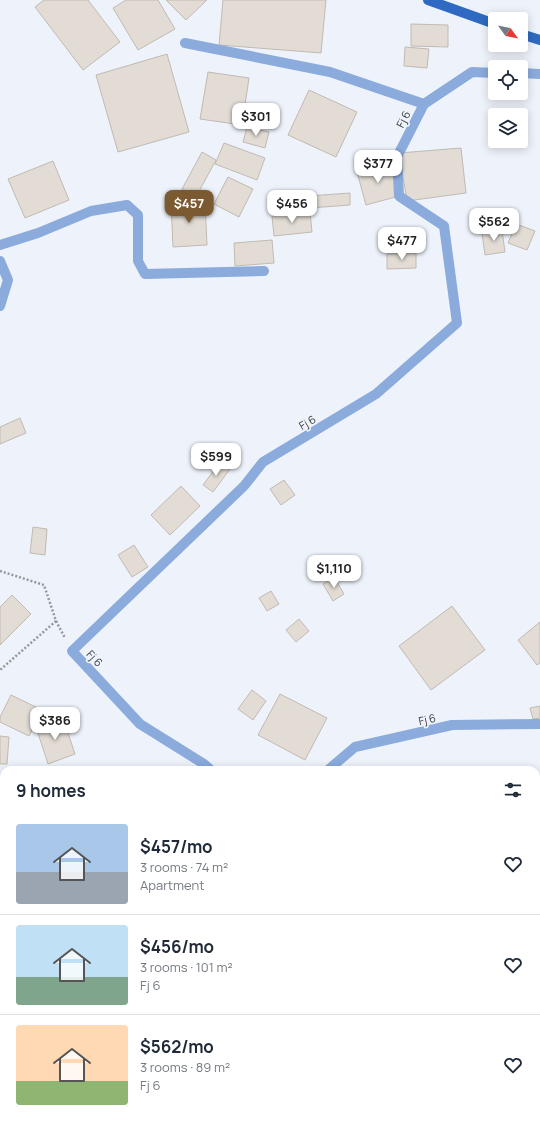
<!DOCTYPE html>
<meta charset="utf-8">
<style>
:root{--surface:#fff;--page:#f6f6f7;--text:#1f2937;--muted:#747a83;--line:#e0e1e3;--accent:#7b5a31}
body{margin:0;font-family:Manrope,sans-serif;background:var(--page);color:var(--text);height:100vh;display:flex;flex-direction:column;font-size:15px;white-space:nowrap}
*{box-sizing:border-box;margin:0}
p{font-size:13px;color:var(--muted)}
.icon{flex:none;width:22px;height:22px;fill:none;stroke:currentColor;stroke-width:2;stroke-linecap:round;stroke-linejoin:round}
.map{position:relative;flex:1;overflow:hidden}
.drawer{position:absolute;left:0px;top:766px;width:540px;height:356px;display:flex;flex-direction:column;background:var(--surface);border-radius:12px 12px 0 0;box-shadow:0 2px 10px #0003}
.drawer>*{flex:none}
.needle{width:26px;rotate:123deg}
.fabs{position:absolute;left:488px;top:12px;display:grid;gap:8px}
.fabs a{display:grid;place-items:center;width:40px;height:40px;border-radius:4px;background:var(--surface);box-shadow:0 2px 10px #0003;font-size:20px}
.price{position:absolute;translate:-50% -34px;padding:0 9px;border-radius:8px;background:#fff;color:#222;font-size:13px;line-height:26px;filter:drop-shadow(0 1px 2px #0008)}
.price::after{content:'';position:absolute;left:50%;top:24px;width:12px;height:9px;margin-left:-6px;background:inherit;clip-path:polygon(0 0,100% 0,50% 100%)}
.price.active{background:var(--accent);color:#fff}
ul{padding:0;list-style:none}
li{display:flex;align-items:center;gap:12px;height:100px;padding:0 16px}
li+li{border-top:1px solid var(--line)}
li span{display:grid;place-items:center;flex:none;width:112px;height:80px;border-radius:4px;color:#555}
li>.icon{margin-inline-start:auto}
span .icon{width:48px;height:48px;fill:#fffc;stroke-width:1}
li b{font-size:17px}
h2{display:flex;justify-content:space-between;align-items:center;height:48px;padding:0 16px;font-size:17px}
.map>svg:first-child{display:block}
.building{fill:#e2dcd5;stroke:#c0bab3}
.lines{fill:none;stroke-linecap:round;stroke-linejoin:round}
.path{stroke:#94979d;stroke-width:2.5;stroke-dasharray:2 2;stroke-linecap:butt}
.minor{stroke:#8aabdc;stroke-width:10}
.major{stroke:#2e6ac2;stroke-width:10}
.labels{text-anchor:middle;dominant-baseline:central;stroke-width:3.5;stroke-linejoin:round;paint-order:stroke}
.street-label{font-size:11px;fill:#383a3d;stroke:#eef3fb}
</style>
<div class="map">
<svg width="540" height="1122" viewBox="0 0 540 1122">
<rect width="100%" height="100%" fill="#eef3fb"/>
<g class="building">
<path d="M44,0H88L120,42L83,70L35,7Z"/>
<path d="M126,0H158L175,29L138,50L113,8Z"/>
<path d="M166,0H207L186,20Z"/>
<path d="M223,0H326L321,53L219,45Z"/>
<path d="M411,24L448,25V47L411,46Z"/>
<path d="M405,47L429,49L427,68L404,66Z"/>
<path d="M167,54L189,132L118,152L96,75Z"/>
<path d="M208,72L249,78L242,125L200,119Z"/>
<path d="M309,90L357,112L336,157L288,135Z"/>
<path d="M247,127L269,132L265,148L243,142Z"/>
<path d="M224,143L265,158L257,180L215,164Z"/>
<path d="M461,148L466,193L407,201L399,153Z"/>
<path d="M202,152L216,160L196,197L182,189Z"/>
<path d="M53,161L69,200L25,218L8,179Z"/>
<path d="M391,163L399,196L366,205L357,172Z"/>
<path d="M228,177L253,189L239,217L214,204Z"/>
<path d="M350,193V205L310,208L309,196Z"/>
<path d="M205,201L207,245L173,247L171,202Z"/>
<path d="M310,212L312,232L274,236L272,216Z"/>
<path d="M516,224L535,231L527,250L508,243Z"/>
<path d="M502,230L505,252L485,255L482,233Z"/>
<path d="M272,240L274,263L235,266L234,243Z"/>
<path d="M416,253V268L387,269V254Z"/>
<path d="M20,418L26,433L0,444V427Z"/>
<path d="M220,462L230,469L213,492L203,485Z"/>
<path d="M284,480L295,495L281,505L270,489Z"/>
<path d="M181,486L200,506L170,535L151,515Z"/>
<path d="M33,527L47,529L45,555L30,553Z"/>
<path d="M134,545L148,567L132,577L118,555Z"/>
<path d="M334,577L344,594L333,601L323,584Z"/>
<path d="M271,591L279,604L267,611L259,598Z"/>
<path d="M12,595L31,614L0,645V607Z"/>
<path d="M452,606L485,650L431,690L399,646Z"/>
<path d="M299,619L309,631L296,642L286,630Z"/>
<path d="M540,622V663L537,665L518,640Z"/>
<path d="M252,690L266,701L253,720L238,709Z"/>
<path d="M280,694L327,718L305,760L258,735Z"/>
<path d="M11,695L42,710L29,736L0,722V717Z"/>
<path d="M540,706V718L533,719L530,708Z"/>
<path d="M63,718L75,754L48,764L36,727Z"/>
<path d="M0,736L9,737L7,764H0Z"/>
<path d="M476,1118H514L508,1122H479Z"/>
</g>
<g class="lines">
<g class="path">
<path d="M0,571L44,585L56,621L0,670"/>
<path d="M56,621L65,638"/>
<path d="M0,801L4,805"/>
</g>
<g class="minor">
<path d="M185,43L330,72L424,104"/>
<path d="M521,73L540,74"/>
<path d="M0,245L38,233L91,211L127,205L138,215V261L145,274L264,271"/>
<path d="M0,261L8,280L0,306"/>
<path d="M211,770L204,764L140,724L72,651L244,486L263,462L376,394L457,323L444,226L399,196L397,157L424,104L472,72L495,73"/>
<path d="M328,770L355,747L452,725L540,724"/>
<path d="M536,958L540,959"/>
</g>
<g class="major">
<path d="M428,0L495,24"/>
<path d="M521,34L540,40"/>
</g>
</g>
<g class="labels">
<g class="street-label">
<text transform="translate(403 119) rotate(-63)">Fj 6</text>
<text transform="translate(307 422) rotate(-31)">Fj 6</text>
<text transform="translate(95 658) rotate(47)">Fj 6</text>
<text transform="translate(427 719) rotate(-12)">Fj 6</text>
</g>
</g>
</svg>
<div class="fabs">
<a><svg class="needle" viewBox="-14 -14 28 28"><path d="M0-13l5 13h-10z" fill="#e53935"/><path d="M0 13l5-13h-10z" fill="#747a83"/></svg></a>
<a><svg class="icon" aria-label="locate" viewBox="0 0 24 24"><circle cx="12" cy="12" r="6"/><path d="M12 2v4M12 18v4M2 12h4M18 12h4"/></svg></a>
<a><svg class="icon" aria-label="layers" viewBox="0 0 24 24"><path d="M12 4l9 5-9 5-9-5zM3 14l9 5 9-5"/></svg></a>
</div>
<b class="price" style="left:256px;top:137px">$301</b>
<b class="price" style="left:378px;top:184px">$377</b>
<b class="price active" style="left:189px;top:224px">$457</b>
<b class="price" style="left:292px;top:224px">$456</b>
<b class="price" style="left:494px;top:242px">$562</b>
<b class="price" style="left:402px;top:261px">$477</b>
<b class="price" style="left:216px;top:477px">$599</b>
<b class="price" style="left:334px;top:589px">$1,110</b>
<b class="price" style="left:55px;top:741px">$386</b>
<section class="drawer">
<h2>9 homes<svg class="icon" aria-label="filters" viewBox="0 0 24 24"><path d="M4 7h16M4 17h16"/><circle cx="9" cy="7" r="2"/><circle cx="15" cy="17" r="2"/></svg></h2>
<ul>
<li><span style="background:linear-gradient(#a9c7e8 60%,#9aa5b1 0)"><svg class="icon" aria-label="home" viewBox="0 0 24 24"><path d="M3 11l9-7 9 7M6 9v11h12V9"/></svg></span><div><b>$457/mo</b><p>3 rooms · 74 m²</p><p>Apartment</p></div><svg class="icon" aria-label="heart" viewBox="0 0 24 24"><path d="M12 20l-8-8c-3-5 5-10 8-4 3-6 11-1 8 4z"/></svg></li>
<li><span style="background:linear-gradient(#bfe0f5 65%,#7fa58c 0)"><svg class="icon" aria-label="home" viewBox="0 0 24 24"><path d="M3 11l9-7 9 7M6 9v11h12V9"/></svg></span><div><b>$456/mo</b><p>3 rooms · 101 m²</p><p>Fj 6</p></div><svg class="icon" aria-label="heart" viewBox="0 0 24 24"><path d="M12 20l-8-8c-3-5 5-10 8-4 3-6 11-1 8 4z"/></svg></li>
<li><span style="background:linear-gradient(#ffd9b3 70%,#8fb573 0)"><svg class="icon" aria-label="home" viewBox="0 0 24 24"><path d="M3 11l9-7 9 7M6 9v11h12V9"/></svg></span><div><b>$562/mo</b><p>3 rooms · 89 m²</p><p>Fj 6</p></div><svg class="icon" aria-label="heart" viewBox="0 0 24 24"><path d="M12 20l-8-8c-3-5 5-10 8-4 3-6 11-1 8 4z"/></svg></li>
</ul>
</section>
</div>
